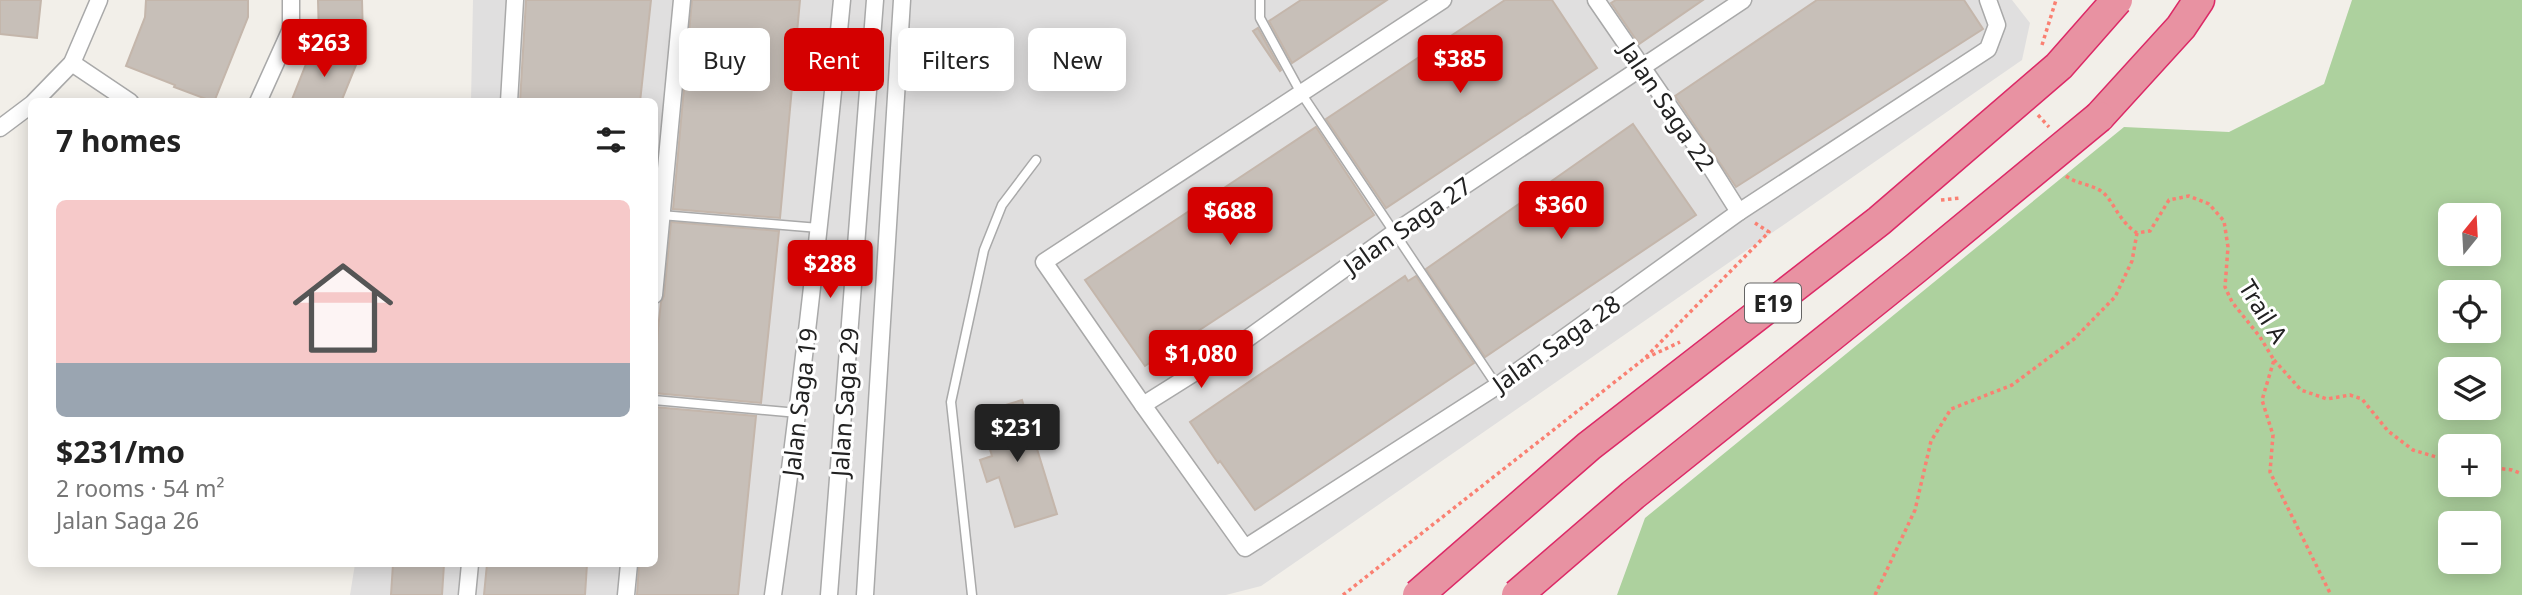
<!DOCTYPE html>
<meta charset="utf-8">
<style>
:root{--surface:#fff;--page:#f6f6f6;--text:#222;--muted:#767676;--line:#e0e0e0;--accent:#d40000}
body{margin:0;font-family:"Noto Sans",sans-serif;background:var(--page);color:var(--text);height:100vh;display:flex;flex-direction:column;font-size:26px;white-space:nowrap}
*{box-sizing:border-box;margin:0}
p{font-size:23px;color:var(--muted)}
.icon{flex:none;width:38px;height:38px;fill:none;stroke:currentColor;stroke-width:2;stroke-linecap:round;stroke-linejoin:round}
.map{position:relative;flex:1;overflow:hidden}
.drawer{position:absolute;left:28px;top:98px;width:630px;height:469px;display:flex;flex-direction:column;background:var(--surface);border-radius:10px;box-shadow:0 4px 18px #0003}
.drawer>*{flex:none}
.top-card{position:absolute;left:679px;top:28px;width:665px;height:63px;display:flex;gap:14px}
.needle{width:46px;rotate:18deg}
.buttons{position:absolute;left:2438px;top:203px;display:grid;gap:14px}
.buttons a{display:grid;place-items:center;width:63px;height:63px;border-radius:10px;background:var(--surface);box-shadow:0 4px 18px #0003;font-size:35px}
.price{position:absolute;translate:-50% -60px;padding:0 16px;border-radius:7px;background:var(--accent);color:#fff;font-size:23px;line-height:46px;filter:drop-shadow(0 2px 4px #0008)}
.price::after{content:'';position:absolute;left:50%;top:42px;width:21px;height:16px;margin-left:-10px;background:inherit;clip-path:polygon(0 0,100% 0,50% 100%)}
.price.selected{background:#222;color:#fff}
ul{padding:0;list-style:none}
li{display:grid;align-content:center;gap:14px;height:371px;padding:0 28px}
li+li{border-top:2px solid var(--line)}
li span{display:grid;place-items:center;height:217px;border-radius:10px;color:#555}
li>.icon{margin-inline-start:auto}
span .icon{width:126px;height:126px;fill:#fffc;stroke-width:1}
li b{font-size:30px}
h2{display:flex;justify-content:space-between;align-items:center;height:84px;padding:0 28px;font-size:30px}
.tag{padding:0 24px;border-radius:10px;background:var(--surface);box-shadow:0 4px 18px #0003;font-size:24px;line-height:63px}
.tag.selected{background:var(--accent);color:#fff}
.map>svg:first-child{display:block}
.residential{fill:#e0dfdf}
.forest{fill:#add19e;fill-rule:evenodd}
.building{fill:#c7bfb8;stroke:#c4b6ab;stroke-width:2}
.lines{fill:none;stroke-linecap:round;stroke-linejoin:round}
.service-casing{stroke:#a9a9a9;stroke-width:11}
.minor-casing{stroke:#a9a9a9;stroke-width:19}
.motorway-casing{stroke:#dc2a67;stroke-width:33}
.path{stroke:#fa8072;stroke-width:3.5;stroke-dasharray:3.5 3.5;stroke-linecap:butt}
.service{stroke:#fff;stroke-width:8}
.minor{stroke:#fff;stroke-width:16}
.motorway{stroke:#e892a2;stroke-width:30}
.motorway-bridge-casing{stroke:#dc2a67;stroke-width:33;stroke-linecap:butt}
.motorway-bridge{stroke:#e892a2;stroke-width:30}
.labels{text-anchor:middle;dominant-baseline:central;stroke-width:6;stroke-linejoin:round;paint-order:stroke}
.shield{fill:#fff;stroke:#646464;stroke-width:2}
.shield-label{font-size:23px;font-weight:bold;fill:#222}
.street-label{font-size:24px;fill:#222;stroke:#fff}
</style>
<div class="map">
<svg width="2522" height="595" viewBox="0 0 2522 595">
<rect width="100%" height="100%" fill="#f2efe9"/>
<path class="residential" d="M473,0H2012L2030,23L2022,60L1261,586L1226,595H350L355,564H654V102L471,101Z"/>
<path class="forest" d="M2352,0H2522V595H1617L1645,518L2124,127L2229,132L2324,84ZM2450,215H2488V254H2450ZM2450,292H2488V331H2450ZM2450,369H2488V408H2450ZM2450,446H2488V485H2450ZM2450,523H2488V562H2450Z"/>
<g class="building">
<path d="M0,0H41L37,38L0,34Z"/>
<path d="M146,0H248V17L214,102L174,87L175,85L126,66L145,17Z"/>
<path d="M318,0H362L363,38H319Z"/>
<path d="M526,0H651L640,102H520Z"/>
<path d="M692,0H800L780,218L673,209Z"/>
<path d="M1301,0H1387L1292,63L1269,21Z"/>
<path d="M1505,0H1552L1597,68L1386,208L1326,119Z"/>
<path d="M1616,0H1703L1639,44L1611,3Z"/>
<path d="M1817,0H1964L1983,29L1736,187L1675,96Z"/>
<path d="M1258,28L1281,70L1280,71L1253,31Z"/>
<path d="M312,49H318L356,65L341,102H291Z"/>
<path d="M1633,124L1696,215L1485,357L1426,269Z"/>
<path d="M1316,127L1374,215L1145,366L1085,280Z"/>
<path d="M671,222L779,231L761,403L654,393L658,329L661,302L664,296Z"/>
<path d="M1405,276L1408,281L1416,276L1474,363L1255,510L1220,461L1218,463L1190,422Z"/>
<path d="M1022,400L1057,514L1015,527L999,477L987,482L980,460L992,456L979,413Z"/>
<path d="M654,407L756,416L738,595H637L639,564H654Z"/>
<path d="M393,564H444L442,595H391Z"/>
<path d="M487,564H587L585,595H484Z"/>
</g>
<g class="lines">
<defs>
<g id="service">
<path d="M1260,0V18L1301,93L1497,386"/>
<path d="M661,215L819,228"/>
<path d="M654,400L798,413"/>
<path d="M972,595L951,402L984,250L1002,205L1036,160"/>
</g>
<g id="minor">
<path d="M1443,0L1044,262L1143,405L1245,548L1497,386L1739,212L1988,49L1997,25L1988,0"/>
<path d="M1596,0L1710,166L1739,212"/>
<path d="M72,63L130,102"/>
<path d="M34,102L72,63L99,0"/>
<path d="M258,102L291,29V0"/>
<path d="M509,102L515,0"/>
<path d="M0,128L32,104"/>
<path d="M654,295L682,0"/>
<path d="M1143,405L1240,344L1395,232L1743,0"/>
<path d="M467,595L470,564"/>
<path d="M626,595L629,564"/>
<path d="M773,595C801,397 823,199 842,0"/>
<path d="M829,595L875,0"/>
<path d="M865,595L902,0"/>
</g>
<path id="motorway" d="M2099,117L2181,27L2199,0"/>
</defs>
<use href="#service" class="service-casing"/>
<use href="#minor" class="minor-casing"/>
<use href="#motorway" class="motorway-casing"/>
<g class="path">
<path d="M2042,45L2056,0"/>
<path d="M2038,115L2049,127"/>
<path d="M2066,176C2077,184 2090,184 2101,191C2113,199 2118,221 2137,233L2150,231L2169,200L2189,196L2209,204L2224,221L2228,247L2225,287L2232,302L2260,337L2274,360L2262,400L2273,435L2270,472L2331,595"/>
<path d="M1941,200L1961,198"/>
<path d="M1646,358L1680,342"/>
<path d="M2274,360L2301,390L2327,399L2350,395L2362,399L2388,431L2413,450L2450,461"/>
<path d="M2488,467L2512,470L2522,474"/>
<path d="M1343,595L1644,359L1769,232L1755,223"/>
<path d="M1875,595L1915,510L1931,441L1951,409L2012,385L2074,339L2115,297L2132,261L2137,233"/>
</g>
<use href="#service" class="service"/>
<use href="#minor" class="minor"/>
<use href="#motorway" class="motorway"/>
<defs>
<g id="motorway-bridge">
<path d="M1418,595L1589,446L1879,221L2059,66L2117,0"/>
<path d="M1517,595L1633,495L1916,268L2099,117"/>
</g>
</defs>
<use href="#motorway-bridge" class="motorway-bridge-casing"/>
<use href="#motorway-bridge" class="motorway-bridge"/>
</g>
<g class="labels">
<rect class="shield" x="1745" y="283.5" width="56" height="39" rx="5"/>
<g class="shield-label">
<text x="1773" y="303">E19</text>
</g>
<g class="street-label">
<text transform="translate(1668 106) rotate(56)">Jalan Saga 22</text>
<text transform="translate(1407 225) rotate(-35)">Jalan Saga 27</text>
<text transform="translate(2264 311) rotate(58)">Trail A</text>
<text transform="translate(1556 343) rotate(-35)">Jalan Saga 28</text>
<text transform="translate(799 402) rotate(-83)">Jalan Saga 19</text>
<text transform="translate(844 402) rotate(-86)">Jalan Saga 29</text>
</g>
</g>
</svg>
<div class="buttons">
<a><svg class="needle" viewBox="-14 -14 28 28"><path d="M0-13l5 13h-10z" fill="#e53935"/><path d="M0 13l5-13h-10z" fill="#767676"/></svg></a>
<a><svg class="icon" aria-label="locate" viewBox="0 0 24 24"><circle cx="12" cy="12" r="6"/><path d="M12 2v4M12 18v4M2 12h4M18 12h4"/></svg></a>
<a><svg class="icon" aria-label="layers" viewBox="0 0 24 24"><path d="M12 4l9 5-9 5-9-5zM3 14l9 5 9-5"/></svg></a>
<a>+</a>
<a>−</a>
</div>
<b class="price" style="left:324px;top:79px">$263</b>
<b class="price" style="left:1460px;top:95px">$385</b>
<b class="price" style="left:1561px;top:241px">$360</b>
<b class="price" style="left:1230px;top:247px">$688</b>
<b class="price" style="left:830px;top:300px">$288</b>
<b class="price" style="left:1201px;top:390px">$1,080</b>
<b class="price selected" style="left:1017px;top:464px">$231</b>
<div class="top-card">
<a class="tag">Buy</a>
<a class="tag selected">Rent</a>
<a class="tag">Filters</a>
<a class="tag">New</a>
</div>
<section class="drawer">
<h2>7 homes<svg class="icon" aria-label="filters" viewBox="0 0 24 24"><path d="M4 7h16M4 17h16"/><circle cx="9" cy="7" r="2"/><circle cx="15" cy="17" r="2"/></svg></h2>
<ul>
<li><span style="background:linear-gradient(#f6c9c9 75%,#9aa5b1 0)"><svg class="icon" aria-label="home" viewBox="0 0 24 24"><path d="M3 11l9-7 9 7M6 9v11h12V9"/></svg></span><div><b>$231/mo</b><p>2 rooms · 54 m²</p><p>Jalan Saga 26</p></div></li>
</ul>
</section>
</div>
